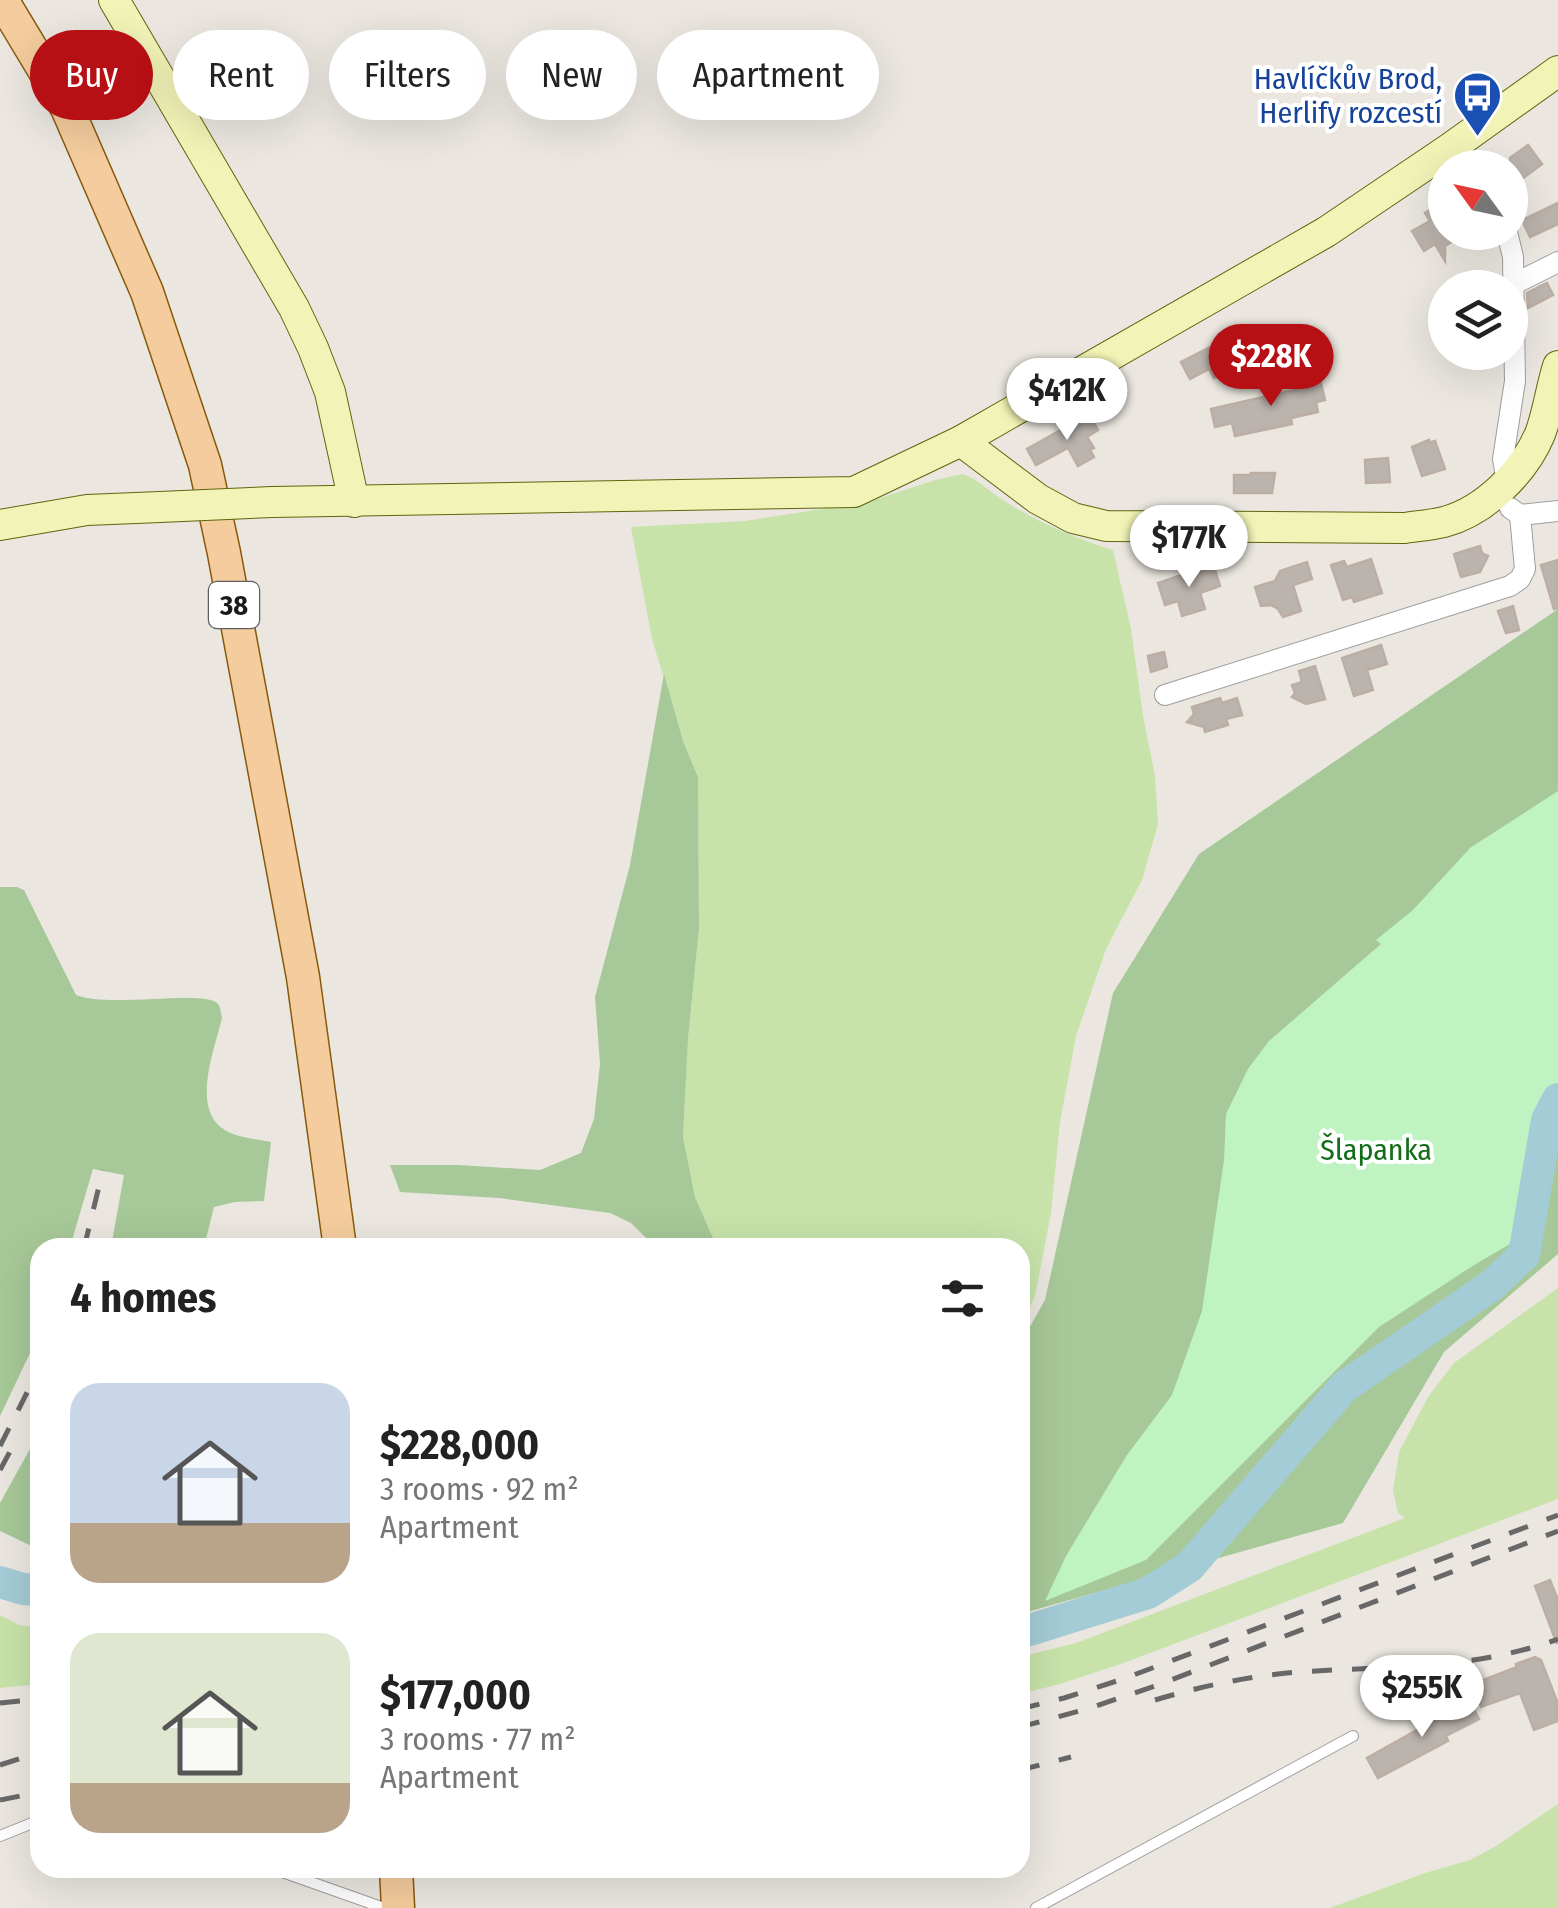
<!DOCTYPE html>
<meta charset="utf-8">
<style>
:root{--surface:#fff;--page:#f6f6f6;--text:#222;--muted:#767676;--accent:#b60f14}
body{margin:0;font-family:"Fira Sans Condensed",sans-serif;background:var(--page);color:var(--text);height:100vh;display:flex;flex-direction:column;font-size:38px;white-space:nowrap}
*{box-sizing:border-box;margin:0}
p{font-size:32px;color:var(--muted)}
.icon{flex:none;width:55px;height:55px;fill:none;stroke:currentColor;stroke-width:2;stroke-linecap:round;stroke-linejoin:round}
.map{position:relative;flex:1;overflow:hidden}
.sheet{position:absolute;left:30px;top:1238px;width:1000px;height:640px;display:flex;flex-direction:column;background:var(--surface);border-radius:30px;box-shadow:0 10px 40px #0002}
.sheet>*{flex:none}
.top-card{position:absolute;left:30px;top:30px;width:1000px;height:90px;display:flex;gap:20px}
.needle{width:65px;rotate:303deg}
.controls{position:absolute;left:1428px;top:150px;display:grid;gap:20px}
.controls a{display:grid;place-items:center;width:100px;height:100px;border-radius:50%;background:var(--surface);box-shadow:0 10px 40px #0002;font-size:50px}
.price{position:absolute;translate:-50% -85px;padding:0 22px;border-radius:35px;background:#fff;color:#222;font-size:32px;line-height:65px;filter:drop-shadow(0 2px 5px #0008)}
.price::after{content:'';position:absolute;left:50%;top:60px;width:30px;height:22px;margin-left:-15px;background:inherit;clip-path:polygon(0 0,100% 0,50% 100%)}
.price.on{background:var(--accent);color:#fff}
ul{padding:0;list-style:none}
li{display:flex;align-items:center;gap:30px;height:250px;padding:0 40px}
li span{display:grid;place-items:center;flex:none;width:280px;height:200px;border-radius:30px;color:#555}
li>.icon{margin-inline-start:auto}
span .icon{width:120px;height:120px;fill:#fffc;stroke-width:1}
li b{font-size:42px}
h2{display:flex;justify-content:space-between;align-items:center;height:120px;padding:0 40px;font-size:42px}
.pill{padding:0 35px;border-radius:45px;background:var(--surface);box-shadow:0 10px 40px #0002;font-size:35px;line-height:90px}
.pill.on{background:var(--accent);color:#fff}
.map>svg:first-child{display:block}
.grass{fill:#c7e3a9}
.forest{fill:#a7c898}
.park{fill:#bff4c2}
.lines{fill:none;stroke-linecap:round;stroke-linejoin:round}
.river{stroke:#a4ccd6;stroke-width:32}
.building{fill:#bbb3ad;stroke:#bcaea4;stroke-width:2.5}
.lane-casing{stroke:#9e9e9e;stroke-width:12}
.street-casing{stroke:#9e9e9e;stroke-width:22}
.secondary-casing{stroke:#5f660d;stroke-width:32}
.primary-casing{stroke:#865a0b;stroke-width:35}
.lane{stroke:#fff;stroke-width:10}
.street{stroke:#fff;stroke-width:20}
.secondary{stroke:#f2f3b6;stroke-width:30}
.primary{stroke:#f4cc9d;stroke-width:32}
.rail{stroke:#686868;stroke-width:5;stroke-dasharray:20 20;stroke-linecap:butt}
.secondary-bridge-casing{stroke:#5f660d;stroke-width:32;stroke-linecap:butt}
.secondary-bridge{stroke:#f2f3b6;stroke-width:30}
.labels{text-anchor:middle;dominant-baseline:central;stroke-width:8;stroke-linejoin:round;paint-order:stroke}
.shield{fill:#fff;stroke:#5f5f5f;stroke-width:2.5}
.shield-label{font-size:28px;font-weight:bold;fill:#1a1a1a}
.transit-label{font-size:30px;fill:#164399;stroke:#fff;text-anchor:end}
.park-label{font-size:30px;fill:#136e18;stroke:#fff}
</style>
<div class="map">
<svg width="1558" height="1908" viewBox="0 0 1558 1908">
<rect width="100%" height="100%" fill="#ebe7e0"/>
<g class="grass">
<path d="M963,474C979,480 989,491 1003,500C1037,522 1074,538 1113,550L1131,629L1143,716L1155,776L1158,824L1142,880L1106,949L1076,1036L1060,1122L1051,1213L1035,1296L1020,1330V1248L717,1247L695,1197L683,1137L688,1039L699,928L698,777L683,741L652,639L631,527L745,521L868,502L935,480Z"/>
<path d="M1558,1288V1499L1118,1665L1060,1684L1020,1694V1657L1076,1643L1405,1518L1398,1513L1393,1491L1399,1452L1428,1397L1454,1363Z"/>
<path d="M0,1615L19,1625L40,1628V1684L0,1688Z"/>
<path d="M1558,1804V1908H1330L1425,1873L1470,1860L1496,1846Z"/>
</g>
<g class="forest">
<path d="M1558,609V1254L1444,1352L1343,1523L1020,1614V1344L1045,1300L1113,993L1199,854Z"/>
<path d="M664,674L683,741L698,777L699,928L688,1039L683,1137L695,1197L717,1247H655L631,1223L610,1213L499,1198L400,1192L390,1165H458L540,1170L581,1153L594,1119L600,1064L595,997L630,865Z"/>
<path d="M0,887H17L24,890L76,995C107,1008 203,990 217,1003C221,1007 221,1013 222,1018C215,1048 190,1110 225,1130C238,1138 256,1139 271,1142L264,1201L235,1202L214,1207L204,1247H111L124,1175L93,1169L70,1247L40,1248V1332L0,1416Z"/>
<path d="M40,1431V1550L0,1531V1503Z"/>
</g>
<path class="park" d="M1558,791V1094C1542,1114 1527,1143 1527,1169C1528,1188 1537,1207 1543,1225L1474,1265L1379,1327L1146,1560L1045,1601L1066,1556L1127,1455L1172,1395L1202,1311L1224,1160L1226,1114L1248,1069L1269,1041L1381,944L1376,940L1413,910L1470,848Z"/>
<g class="lines">
<g class="river">
<path d="M0,1582L23,1589L40,1590"/>
<path d="M1020,1633L1148,1593L1189,1567L1344,1387L1492,1285L1524,1255L1547,1120L1558,1099"/>
</g>
</g>
<g class="building">
<path d="M1528,145L1542,164L1510,188V158Z"/>
<path d="M1558,203V224L1530,237L1522,220Z"/>
<path d="M1439,204L1445,212V232H1468L1445,246V261L1435,244L1424,251L1412,231L1430,221L1425,213Z"/>
<path d="M1547,283L1553,295L1528,308L1527,293Z"/>
<path d="M1232,336L1246,361L1214,378L1209,369L1190,379L1181,362Z"/>
<path d="M1319,375L1325,400L1316,402L1318,412L1291,418L1292,424L1235,436L1232,423L1215,427L1211,409L1303,388L1301,379Z"/>
<path d="M1089,414L1098,430L1087,437L1094,448L1090,450L1094,457L1078,466L1068,448L1036,465L1027,449Z"/>
<path d="M1429,440L1430,443L1435,441L1445,469L1422,476L1412,447Z"/>
<path d="M1388,458L1390,482L1366,483L1365,460Z"/>
<path d="M1251,473H1275L1272,493H1234V475H1250Z"/>
<path d="M1480,546L1482,553L1488,556L1480,572L1461,577L1454,554Z"/>
<path d="M1371,559L1382,593L1354,602L1352,597L1343,600L1331,565L1344,561L1347,567Z"/>
<path d="M1558,560V608L1554,609L1541,565Z"/>
<path d="M1307,562L1312,579L1293,585L1301,611L1283,617L1278,609L1271,605L1261,606L1255,587L1275,581L1280,571Z"/>
<path d="M1214,567L1220,586L1200,593L1205,609L1182,616L1178,601L1165,605L1158,583L1193,571L1194,574Z"/>
<path d="M1513,606L1519,630L1506,633L1498,611Z"/>
<path d="M1381,645L1387,664L1367,670L1373,690L1354,696L1342,658Z"/>
<path d="M1164,652L1167,667L1151,672L1148,656Z"/>
<path d="M1315,666L1325,699L1306,704L1292,697L1295,693L1292,685L1302,682L1299,671Z"/>
<path d="M1220,698L1222,703L1237,698L1242,715L1226,719L1228,725L1205,732L1204,727L1187,722L1194,714L1192,707Z"/>
<path d="M1550,1580L1558,1600L1557,1644L1535,1586Z"/>
<path d="M1535,1657L1541,1660L1558,1704V1721L1534,1730L1520,1693L1481,1707L1473,1684L1517,1667L1516,1664Z"/>
<path d="M1469,1701L1479,1719L1446,1736L1448,1741L1378,1778L1367,1758Z"/>
</g>
<g class="lines">
<defs>
<g id="lane">
<path d="M0,1836L40,1820"/>
<path d="M271,1868L384,1908"/>
<path d="M1036,1908L1353,1736"/>
</g>
<g id="street">
<path d="M1507,232L1513,257L1515,381L1503,459L1507,482"/>
<path d="M1514,284L1558,262"/>
<path d="M1510,508L1520,515L1558,511"/>
<path d="M1165,695L1510,586L1520,579L1525,569L1520,515"/>
</g>
<g id="secondary">
<path d="M114,0L294,308L313,348L330,392L354,502"/>
<path d="M961,441L1038,499L1073,518L1106,526L1405,528C1418,526 1432,525 1444,522C1485,511 1524,472 1540,434C1548,413 1551,388 1558,366"/>
<path d="M272,502L854,492L961,441L1326,232L1449,149L1558,71"/>
<path d="M0,525L87,510L160,507"/>
</g>
<g id="primary">
<path d="M2,0L67,108L147,292L205,465L224,553L303,977L340,1248"/>
<path d="M396,1868L398,1908"/>
</g>
</defs>
<use href="#lane" class="lane-casing"/>
<use href="#street" class="street-casing"/>
<use href="#secondary" class="secondary-casing"/>
<use href="#primary" class="primary-casing"/>
<use href="#lane" class="lane"/>
<use href="#street" class="street"/>
<use href="#secondary" class="secondary"/>
<use href="#primary" class="primary"/>
<g class="rail">
<path d="M84,1248L103,1170"/>
<path d="M0,1446L40,1367"/>
<path d="M0,1470L19,1435"/>
<path d="M1155,1700C1202,1686 1249,1676 1299,1672C1386,1666 1474,1670 1558,1639"/>
<path d="M0,1703L40,1699"/>
<path d="M1020,1709L1064,1698L1123,1679L1558,1515"/>
<path d="M1020,1727L1087,1709L1158,1685L1558,1531"/>
<path d="M0,1765L40,1752"/>
<path d="M1020,1770L1071,1757"/>
<path d="M0,1800L40,1792"/>
</g>
<defs>
<path id="secondary-bridge" d="M160,507L272,502"/>
</defs>
<use href="#secondary-bridge" class="secondary-bridge-casing"/>
<use href="#secondary-bridge" class="secondary-bridge"/>
</g>
<defs>
<symbol id="bus-pin" viewBox="-11 -11 22 30"><path d="M0 17L-7.5 6A9.5 9.5 0 1 1 7.5 6Z" fill="#1a4fb4" stroke="#fff"/><path d="M-5-6H5V4H4V6H2V4H-2V6H-4V4H-5ZM-3.5-4V0h7V-4ZM-3.5 1.2v1.5H-2V1.2ZM2 1.2v1.5H3.5V1.2Z" fill="#fff"/></symbol>
</defs>
<g fill-rule="evenodd">
<use href="#bus-pin" x="1450" y="68" width="55" height="75"/>
</g>
<g class="labels">
<rect class="shield" x="209" y="582" width="50" height="46" rx="8"/>
<g class="shield-label">
<text x="234" y="605">38</text>
</g>
<g class="transit-label">
<text x="1442" y="79">Havlíčkův Brod,<tspan x="1442" dy="34">Herlify rozcestí</tspan></text>
</g>
<g class="park-label">
<text x="1376" y="1150">Šlapanka</text>
</g>
</g>
</svg>
<div class="controls">
<a><svg class="needle" viewBox="-14 -14 28 28"><path d="M0-13l5 13h-10z" fill="#e53935"/><path d="M0 13l5-13h-10z" fill="#767676"/></svg></a>
<a><svg class="icon" aria-label="layers" viewBox="0 0 24 24"><path d="M12 4l9 5-9 5-9-5zM3 14l9 5 9-5"/></svg></a>
</div>
<b class="price on" style="left:1271px;top:409px">$228K</b>
<b class="price" style="left:1067px;top:443px">$412K</b>
<b class="price" style="left:1189px;top:590px">$177K</b>
<b class="price" style="left:1422px;top:1740px">$255K</b>
<div class="top-card">
<a class="pill on">Buy</a>
<a class="pill">Rent</a>
<a class="pill">Filters</a>
<a class="pill">New</a>
<a class="pill">Apartment</a>
</div>
<section class="sheet">
<h2>4 homes<svg class="icon" aria-label="filters" viewBox="0 0 24 24"><path d="M4 7h16M4 17h16"/><circle cx="9" cy="7" r="2"/><circle cx="15" cy="17" r="2"/></svg></h2>
<ul>
<li><span style="background:linear-gradient(#c9d6e8 70%,#b9a48a 0)"><svg class="icon" aria-label="home" viewBox="0 0 24 24"><path d="M3 11l9-7 9 7M6 9v11h12V9"/></svg></span><div><b>$228,000</b><p>3 rooms · 92 m²</p><p>Apartment</p></div></li>
<li><span style="background:linear-gradient(#dfe7d0 75%,#b9a48a 0)"><svg class="icon" aria-label="home" viewBox="0 0 24 24"><path d="M3 11l9-7 9 7M6 9v11h12V9"/></svg></span><div><b>$177,000</b><p>3 rooms · 77 m²</p><p>Apartment</p></div></li>
</ul>
</section>
</div>
